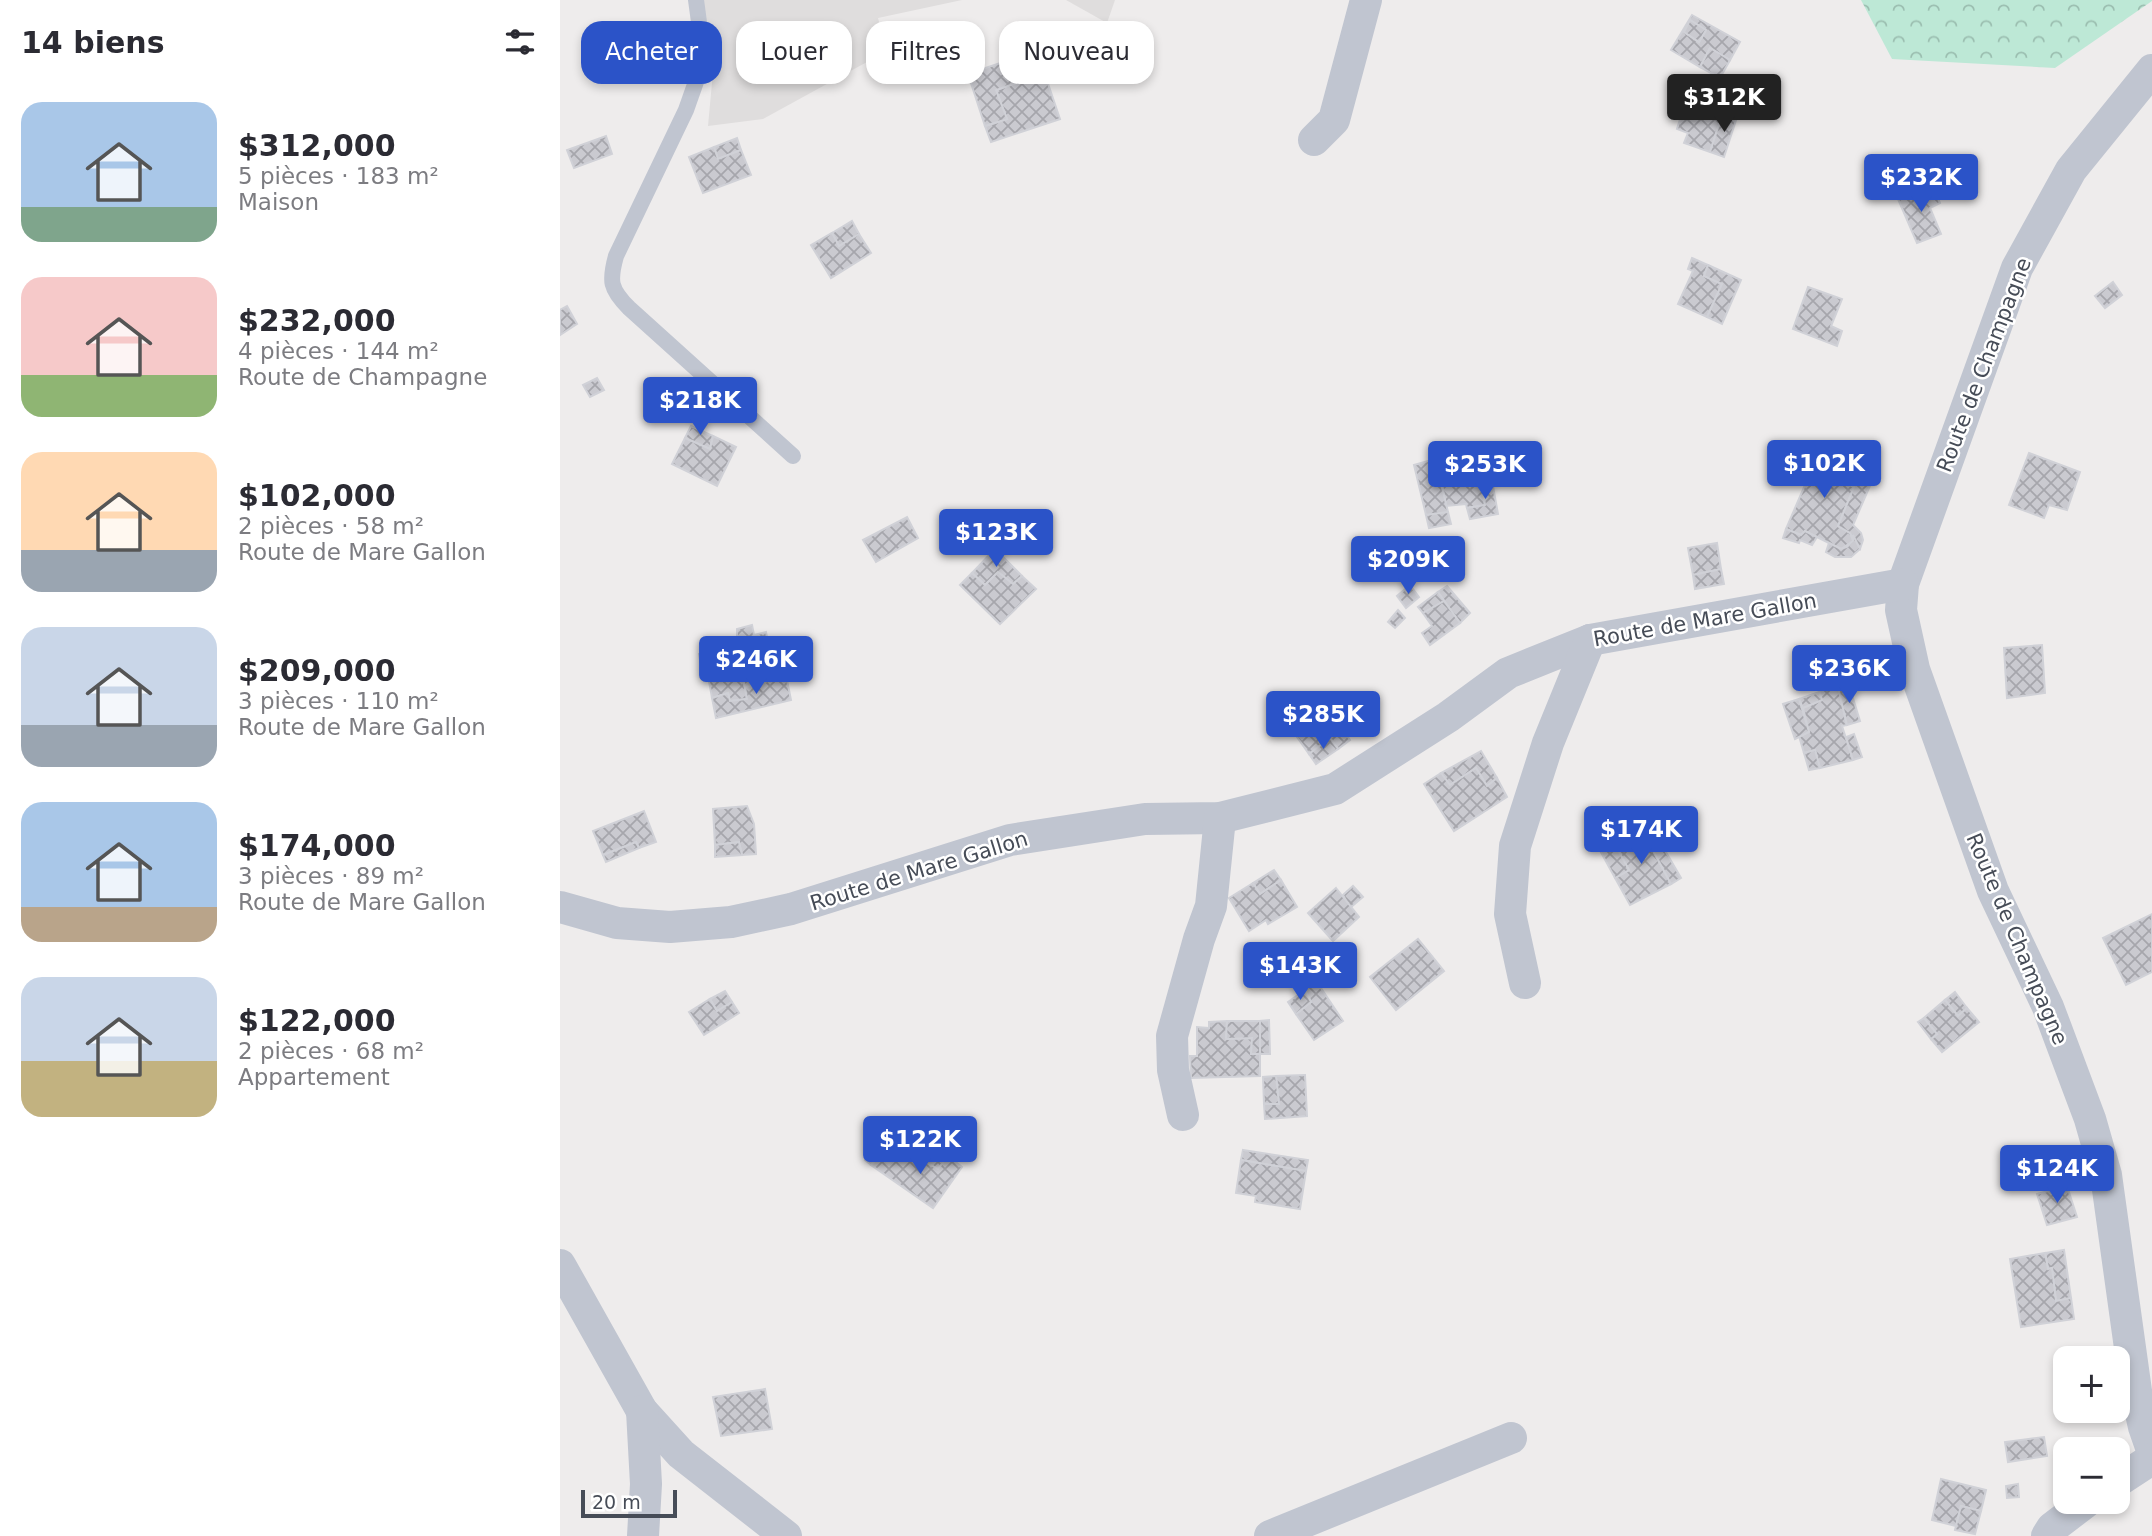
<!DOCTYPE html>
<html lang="fr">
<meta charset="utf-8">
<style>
:root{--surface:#fff;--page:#f7f7f7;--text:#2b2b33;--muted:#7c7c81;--accent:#2b53c8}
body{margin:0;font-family:"DejaVu Sans",sans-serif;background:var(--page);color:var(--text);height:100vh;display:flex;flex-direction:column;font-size:26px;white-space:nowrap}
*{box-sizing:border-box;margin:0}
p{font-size:23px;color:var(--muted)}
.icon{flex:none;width:38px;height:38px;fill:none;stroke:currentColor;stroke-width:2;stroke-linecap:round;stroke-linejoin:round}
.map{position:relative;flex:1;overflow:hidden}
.sheet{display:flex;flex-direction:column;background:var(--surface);width:560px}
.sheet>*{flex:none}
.top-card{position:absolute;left:21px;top:21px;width:665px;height:63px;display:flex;gap:14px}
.controls{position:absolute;left:1493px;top:1346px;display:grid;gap:14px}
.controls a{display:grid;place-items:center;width:77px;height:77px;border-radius:14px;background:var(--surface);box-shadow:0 4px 10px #0003;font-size:35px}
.scale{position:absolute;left:21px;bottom:18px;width:96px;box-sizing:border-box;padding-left:7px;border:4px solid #464c57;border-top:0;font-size:19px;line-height:24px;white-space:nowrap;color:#464c57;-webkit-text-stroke:5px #fff;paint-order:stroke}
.price{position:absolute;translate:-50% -60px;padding:0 16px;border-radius:7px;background:var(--accent);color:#fff;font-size:23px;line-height:46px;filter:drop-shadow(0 2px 4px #0008)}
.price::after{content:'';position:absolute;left:50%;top:42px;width:21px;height:16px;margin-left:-10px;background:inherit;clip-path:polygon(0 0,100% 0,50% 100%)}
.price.active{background:#222;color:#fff}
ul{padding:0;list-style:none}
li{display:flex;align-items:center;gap:21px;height:175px;padding:0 21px}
li span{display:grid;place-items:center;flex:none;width:196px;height:140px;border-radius:21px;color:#555}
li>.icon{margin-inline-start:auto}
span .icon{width:84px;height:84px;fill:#fffc;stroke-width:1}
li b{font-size:30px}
h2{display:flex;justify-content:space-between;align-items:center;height:84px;padding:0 21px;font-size:30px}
.pill{padding:0 24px;border-radius:21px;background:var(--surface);box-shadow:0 4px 10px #0003;font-size:24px;line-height:63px}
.pill.active{background:var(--accent);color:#fff}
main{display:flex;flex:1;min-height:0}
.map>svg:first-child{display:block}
.education{fill:#dfdddd}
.forest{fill:url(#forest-crowns)}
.building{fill:url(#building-cross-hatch);stroke:#d0d1d7;stroke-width:2;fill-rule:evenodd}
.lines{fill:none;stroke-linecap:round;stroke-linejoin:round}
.service{stroke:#c0c5d0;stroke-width:16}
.minor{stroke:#c0c5d0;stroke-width:32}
.labels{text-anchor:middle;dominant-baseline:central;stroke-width:5;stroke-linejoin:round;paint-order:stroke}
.street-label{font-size:21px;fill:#464c57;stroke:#fff}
</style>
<main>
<section class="sheet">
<h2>14 biens<svg class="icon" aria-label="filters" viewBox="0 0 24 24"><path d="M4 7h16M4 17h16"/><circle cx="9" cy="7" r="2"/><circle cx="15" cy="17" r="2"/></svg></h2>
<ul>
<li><span style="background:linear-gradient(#a9c7e8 75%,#7fa58c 0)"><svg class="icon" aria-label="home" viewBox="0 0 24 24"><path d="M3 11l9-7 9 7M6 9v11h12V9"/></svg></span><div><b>$312,000</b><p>5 pièces · 183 m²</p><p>Maison</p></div></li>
<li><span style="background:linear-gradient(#f6c9c9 70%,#8fb573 0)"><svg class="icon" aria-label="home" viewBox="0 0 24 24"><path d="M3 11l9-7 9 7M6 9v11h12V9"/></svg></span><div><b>$232,000</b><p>4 pièces · 144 m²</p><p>Route de Champagne</p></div></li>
<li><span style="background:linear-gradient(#ffd9b3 70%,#9aa5b1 0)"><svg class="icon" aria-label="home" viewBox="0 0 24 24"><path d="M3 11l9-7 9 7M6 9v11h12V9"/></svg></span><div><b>$102,000</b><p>2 pièces · 58 m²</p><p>Route de Mare Gallon</p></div></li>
<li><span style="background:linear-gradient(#c9d6e8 70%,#9aa5b1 0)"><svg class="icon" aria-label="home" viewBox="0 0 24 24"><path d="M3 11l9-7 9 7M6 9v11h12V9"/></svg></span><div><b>$209,000</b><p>3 pièces · 110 m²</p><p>Route de Mare Gallon</p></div></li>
<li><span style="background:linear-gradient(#a9c7e8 75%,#b9a48a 0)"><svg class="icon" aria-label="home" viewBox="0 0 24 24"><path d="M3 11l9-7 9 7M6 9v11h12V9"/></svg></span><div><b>$174,000</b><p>3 pièces · 89 m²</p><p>Route de Mare Gallon</p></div></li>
<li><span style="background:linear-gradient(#c9d6e8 60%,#c2b280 0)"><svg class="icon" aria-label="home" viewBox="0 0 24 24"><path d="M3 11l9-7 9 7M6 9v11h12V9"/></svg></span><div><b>$122,000</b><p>2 pièces · 68 m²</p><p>Appartement</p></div></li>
</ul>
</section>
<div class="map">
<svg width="1592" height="1536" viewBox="0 0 1592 1536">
<defs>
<pattern id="forest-crowns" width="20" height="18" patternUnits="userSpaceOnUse" patternTransform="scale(1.75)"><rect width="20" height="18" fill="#bde8d6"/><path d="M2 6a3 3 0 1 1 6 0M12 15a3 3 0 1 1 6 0" fill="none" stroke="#9bbeb0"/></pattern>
<pattern id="building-cross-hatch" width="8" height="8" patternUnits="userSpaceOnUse" patternTransform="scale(1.75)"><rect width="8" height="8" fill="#cacad0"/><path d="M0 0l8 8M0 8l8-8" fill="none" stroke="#a6a6ac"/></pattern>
</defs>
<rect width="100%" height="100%" fill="#eeecec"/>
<g class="education">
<path d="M140,0H402L318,18L327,51L203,119L148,126L154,61Z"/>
<path d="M506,0H555L547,23Z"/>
</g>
<path class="forest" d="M1301,0H1592V1L1495,68L1332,59Z"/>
<g class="building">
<path d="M1132,15L1180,42L1170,60L1150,48L1140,67L1111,50ZM1130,20L1146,30L1139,42L1124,32Z"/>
<path d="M1130,20L1146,30L1139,42L1124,32Z"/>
<path d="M1150,48L1170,60L1160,78L1140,67Z"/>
<path d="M477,51L500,119L431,142L425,126L447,119L436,90L459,82L452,59Z"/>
<path d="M452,59L459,82L436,90L447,119L425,126L408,74Z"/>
<path d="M1126,100L1163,112L1150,152L1124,143L1128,133L1117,129Z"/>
<path d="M1163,112L1177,117L1164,157L1150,152Z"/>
<path d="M46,136L52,154L14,168L7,150Z"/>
<path d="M177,138L181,150L158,159L154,147Z"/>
<path d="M154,147L158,159L181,150L191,175L143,193L129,157Z"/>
<path d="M1373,186L1380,203L1370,208L1381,234L1357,243L1338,199Z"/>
<path d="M292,221L299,234L279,246L272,233Z"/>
<path d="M272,233L279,246L299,234L311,253L271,278L251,245Z"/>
<path d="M1132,258L1148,265L1144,276L1162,284L1147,317L1118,304L1133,271L1128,269Z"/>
<path d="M1148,265L1181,280L1162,324L1147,317L1162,284L1144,276Z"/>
<path d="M1553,282L1562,295L1545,308L1535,296Z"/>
<path d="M1248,287L1282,299L1271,326L1282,331L1277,346L1233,329Z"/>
<path d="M7,306L17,324L0,335V310Z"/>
<path d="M37,378L44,390L30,397L23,385Z"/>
<path d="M131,426L153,436L150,449L125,438Z"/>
<path d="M153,436L176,447L157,486L112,464L125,438L150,449Z"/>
<path d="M1268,445L1291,454L1279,479L1294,487L1278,526L1290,533L1293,541L1281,549L1245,531L1241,535L1226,529L1260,450L1265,452Z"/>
<path d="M1255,447L1260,450L1253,467L1247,465Z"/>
<path d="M927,449L931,475L921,478L925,505L907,508L906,504L886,506L879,468L905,462L903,452Z"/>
<path d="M1469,453L1520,472L1507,510L1489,505L1484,518L1449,505Z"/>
<path d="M875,459L888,512L866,515L854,465Z"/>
<path d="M1286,463L1315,474L1293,525L1301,533L1303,540L1300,549L1290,533L1278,526L1294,487L1279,479Z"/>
<path d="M931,475L938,514L910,519L907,508L925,505L921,478Z"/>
<path d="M888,512L891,524L869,528L866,515Z"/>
<path d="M347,517L358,538L316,562L303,540Z"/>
<path d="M1226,529L1241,535L1245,531L1257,537L1252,545L1240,540L1239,543L1223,538Z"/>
<path d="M1293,535L1300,549L1291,557H1275L1266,552L1269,543L1281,549L1287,547L1293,541Z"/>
<path d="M1157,543L1161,569L1133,575L1128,548Z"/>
<path d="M435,549L462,576L453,584L438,572L425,585L412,573Z"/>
<path d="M1161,569L1164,584L1135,589L1133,575Z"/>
<path d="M438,572L453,584L462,576L476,589L440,624L400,585L412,573L425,585Z"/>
<path d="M850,585L859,597L846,608L837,596Z"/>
<path d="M887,586L910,613L900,623L878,592Z"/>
<path d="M878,592L884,601L863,613L858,607Z"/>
<path d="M884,601L900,623L870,645L862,633L872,626L863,613Z"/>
<path d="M838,610L845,618L835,628L828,622Z"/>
<path d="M192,625L194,635L206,632L213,667L182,673L187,699L170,701L168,693L152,698L147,670L142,671L139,654L160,649L159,643L177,638V629Z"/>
<path d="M1482,645L1485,693L1447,698L1444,648Z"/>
<path d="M224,665L231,700L156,718L152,698L168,693L170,701L187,699L185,687L215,679L213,667Z"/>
<path d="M213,667L215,679L185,687L182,673Z"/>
<path d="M1271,678L1276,681L1278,687L1287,725L1282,726L1293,760L1260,768L1255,750L1244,753L1239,736L1249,732L1243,708L1262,700L1259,690L1260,686L1264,680Z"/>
<path d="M1289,685L1300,721L1287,725L1278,687Z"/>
<path d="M1259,692L1262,700L1243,708L1239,699Z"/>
<path d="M1239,699L1249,732L1235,739L1223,704Z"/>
<path d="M764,703L790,740L778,749L770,738L749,754L730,727Z"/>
<path d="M1294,734L1302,757L1293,760L1286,737Z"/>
<path d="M770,738L778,749L756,764L749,754Z"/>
<path d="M1255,750L1260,768L1249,770L1244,753Z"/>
<path d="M921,751L937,778L927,786L916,768L890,785L881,773Z"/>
<path d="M916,768L927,786L937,778L947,797L894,831L864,784L881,773L890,785Z"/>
<path d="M187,806L194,824L196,854L182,855L179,842L155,845L153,809Z"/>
<path d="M84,811L96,842L79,848L76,842L43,855L33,831Z"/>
<path d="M1087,820L1096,835L1088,841L1111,884L1070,905L1055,878L1069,870L1058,850L1076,837L1071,828Z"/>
<path d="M1071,828L1076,837L1058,850L1069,870L1055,878L1038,847Z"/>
<path d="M1096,835L1121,878L1111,884L1088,841Z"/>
<path d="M76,842L79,848L46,862L43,855Z"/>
<path d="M179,842L182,855L155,857V845Z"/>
<path d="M714,870L721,880L700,894L693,883Z"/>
<path d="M721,880L737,907L708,924L706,920L689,931L669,898L693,883L700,894Z"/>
<path d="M793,886L803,897L790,908L783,895Z"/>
<path d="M776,888L799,917L773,941L748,913Z"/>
<path d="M1592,914V972L1566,985L1543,938Z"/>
<path d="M858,939L884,971L836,1010L810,977Z"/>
<path d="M757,982L783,1021L754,1040L736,1014L751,1002L745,990Z"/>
<path d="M745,990L751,1002L736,1014L728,1002Z"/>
<path d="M165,991L172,1002L157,1011L150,999Z"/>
<path d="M1395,992L1407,1008L1398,1016L1385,1000Z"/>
<path d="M150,999L157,1011L172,1002L179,1013L144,1035L129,1012Z"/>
<path d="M1385,1000L1398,1016L1407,1008L1419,1022L1382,1052L1371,1039L1377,1034L1364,1018Z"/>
<path d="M1364,1018L1377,1034L1371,1039L1358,1022Z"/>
<path d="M709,1020L710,1054H700V1021Z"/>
<path d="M667,1021L666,1039L692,1038L691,1054H700V1076L631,1078L630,1056H637V1027L649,1028V1022Z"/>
<path d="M667,1021H700V1054H691L692,1038L666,1039Z"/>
<path d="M745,1075L747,1116L705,1119L704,1104H719L716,1076Z"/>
<path d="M716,1076L719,1104H704L703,1077Z"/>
<path d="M338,1129L355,1141L360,1136L376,1147L371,1154L384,1162L378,1169L342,1149L329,1164L320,1156L311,1165L305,1160L320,1141L326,1144Z"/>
<path d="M342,1149L378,1169L388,1156L402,1167L373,1208L311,1165L320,1156L329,1164Z"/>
<path d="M683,1150L748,1160L746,1171L681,1160Z"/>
<path d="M681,1160L746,1171L740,1209L695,1202L696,1196L676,1193Z"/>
<path d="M1507,1186L1517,1217L1487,1225L1477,1194Z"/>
<path d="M1504,1250L1511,1298L1496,1301L1492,1268L1488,1269L1485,1253Z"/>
<path d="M1485,1253L1488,1269L1492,1268L1496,1301L1511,1298L1514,1319L1461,1327L1450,1259Z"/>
<path d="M205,1389L212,1429L161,1436L153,1397Z"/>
<path d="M1484,1437L1487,1456L1448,1462L1445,1442Z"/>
<path d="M1381,1479L1426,1490L1421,1511L1401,1506L1396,1526L1372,1520Z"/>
<path d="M1458,1484L1459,1497L1447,1498L1446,1486Z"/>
<path d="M1401,1506L1421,1511L1415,1534L1395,1530Z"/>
</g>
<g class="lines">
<path class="service" d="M136,0L144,59L126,110L56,256C49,281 50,289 69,308L233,456"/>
<g class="minor">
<path d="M1592,70L1511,170L1457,268L1343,584L1341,610L1354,669L1433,891L1488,1007L1530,1119L1546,1175L1576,1391L1584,1427L1592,1450"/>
<path d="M754,140L774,120L806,0"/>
<path d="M0,907L57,923L110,927L171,922L231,909L450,840L585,819L660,818L775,789L888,717L948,673L1030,640L1343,584"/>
<path d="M965,983L950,914L955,846L988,743L1030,640"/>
<path d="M623,1115L613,1070L612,1036L639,939L651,906L660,818"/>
<path d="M0,1265L82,1411L121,1454L226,1536"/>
<path d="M82,1411L86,1484L83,1536"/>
<path d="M1558,1481L1592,1459"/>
<path d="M710,1536L951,1438"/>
<path d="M1487,1536L1492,1528L1526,1502"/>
</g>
</g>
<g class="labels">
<g class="street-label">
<text transform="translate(1424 365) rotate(-69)">Route de Champagne</text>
<text transform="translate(1145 620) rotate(-10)">Route de Mare Gallon</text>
<text transform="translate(359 871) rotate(-17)">Route de Mare Gallon</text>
<text transform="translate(1457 939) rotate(67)">Route de Champagne</text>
</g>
</g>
</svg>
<div class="controls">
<a>+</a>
<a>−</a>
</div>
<div class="scale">20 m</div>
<b class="price active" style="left:1164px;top:134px">$312K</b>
<b class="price" style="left:1361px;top:214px">$232K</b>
<b class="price" style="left:140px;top:437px">$218K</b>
<b class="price" style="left:1264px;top:500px">$102K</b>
<b class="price" style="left:925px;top:501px">$253K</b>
<b class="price" style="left:436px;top:569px">$123K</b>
<b class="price" style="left:848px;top:596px">$209K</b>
<b class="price" style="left:196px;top:696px">$246K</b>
<b class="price" style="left:1289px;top:705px">$236K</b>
<b class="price" style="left:763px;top:751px">$285K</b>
<b class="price" style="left:1081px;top:866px">$174K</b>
<b class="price" style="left:740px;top:1002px">$143K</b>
<b class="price" style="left:360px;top:1176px">$122K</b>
<b class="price" style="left:1497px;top:1205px">$124K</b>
<div class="top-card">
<a class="pill active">Acheter</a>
<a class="pill">Louer</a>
<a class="pill">Filtres</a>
<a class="pill">Nouveau</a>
</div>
</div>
</main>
